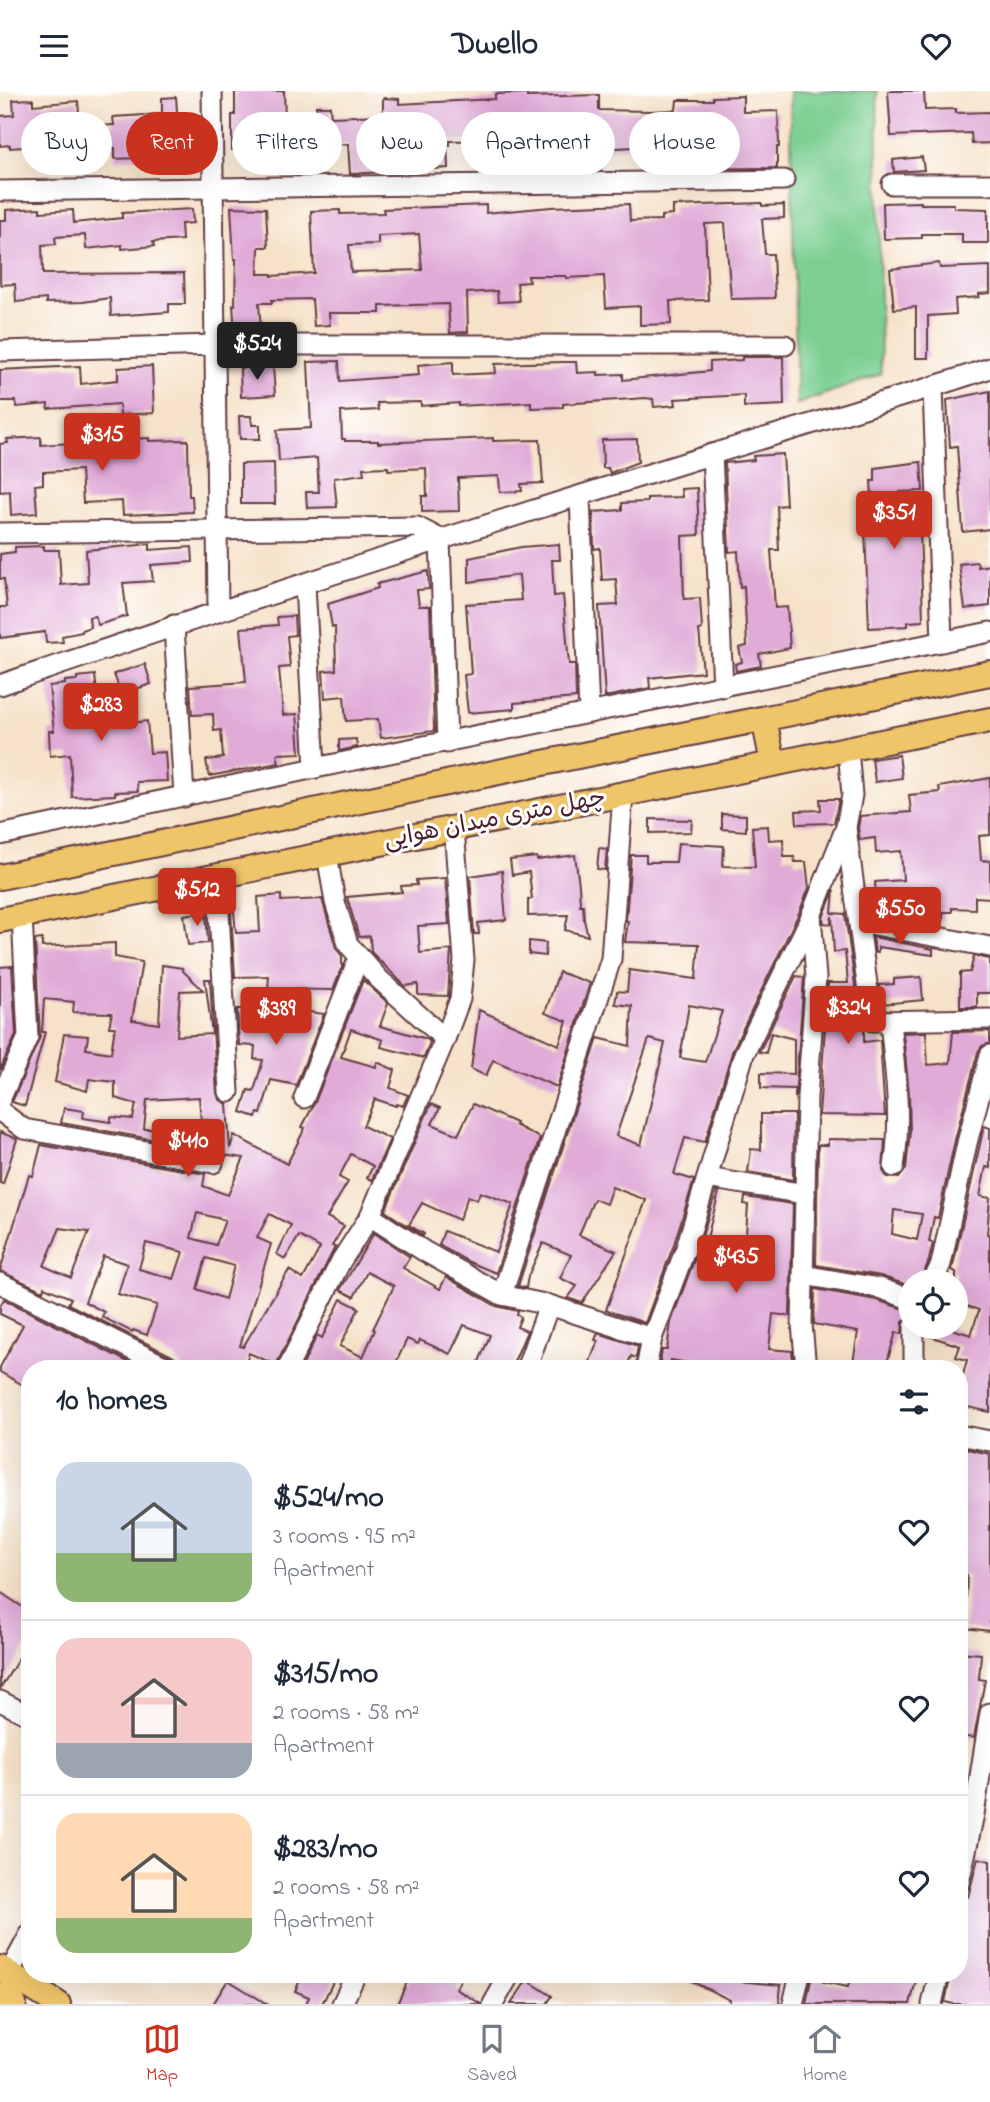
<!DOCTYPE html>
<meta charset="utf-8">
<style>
:root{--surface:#fff;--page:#f2f2f3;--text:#1f2937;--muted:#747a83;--line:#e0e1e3;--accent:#c8321e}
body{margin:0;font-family:"Indie Flower","Playpen Sans Arabic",sans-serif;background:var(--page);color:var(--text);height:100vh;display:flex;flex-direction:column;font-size:26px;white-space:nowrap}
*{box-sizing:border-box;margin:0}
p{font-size:23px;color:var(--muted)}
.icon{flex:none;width:38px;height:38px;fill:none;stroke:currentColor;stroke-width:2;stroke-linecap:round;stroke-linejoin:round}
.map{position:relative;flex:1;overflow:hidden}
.sheet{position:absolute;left:21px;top:1269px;width:947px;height:623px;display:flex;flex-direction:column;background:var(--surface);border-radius:28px;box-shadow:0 7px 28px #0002}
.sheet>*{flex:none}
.guide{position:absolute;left:21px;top:21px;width:948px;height:63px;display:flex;gap:14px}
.tools{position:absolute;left:898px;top:1178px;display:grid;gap:14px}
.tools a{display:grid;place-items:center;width:70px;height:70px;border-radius:50%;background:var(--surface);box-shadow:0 7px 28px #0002;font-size:35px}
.price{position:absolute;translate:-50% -60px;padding:0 16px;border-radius:7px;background:var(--accent);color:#fff;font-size:23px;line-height:46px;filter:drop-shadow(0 2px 4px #0008)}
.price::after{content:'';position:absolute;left:50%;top:42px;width:21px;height:16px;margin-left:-10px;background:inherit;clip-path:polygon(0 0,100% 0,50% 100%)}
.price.selected{background:#222;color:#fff}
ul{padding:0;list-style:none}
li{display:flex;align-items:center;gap:21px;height:175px;padding:0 35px}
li+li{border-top:2px solid var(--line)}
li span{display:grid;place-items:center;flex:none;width:196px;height:140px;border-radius:21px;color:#555}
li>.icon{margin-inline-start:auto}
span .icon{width:84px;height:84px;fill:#fffc;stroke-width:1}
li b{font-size:30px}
h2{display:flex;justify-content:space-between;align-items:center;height:84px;padding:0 35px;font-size:30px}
.chip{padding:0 24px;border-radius:32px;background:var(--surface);box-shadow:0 7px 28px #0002;font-size:24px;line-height:63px}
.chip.selected{background:var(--accent);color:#fff}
header{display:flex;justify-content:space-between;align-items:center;height:91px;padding:0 35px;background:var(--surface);font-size:32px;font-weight:700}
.tab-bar{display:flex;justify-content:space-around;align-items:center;height:98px;border-top:2px solid var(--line);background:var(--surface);font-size:19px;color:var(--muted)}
.tab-bar a{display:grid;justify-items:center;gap:4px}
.tab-bar .selected{color:var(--accent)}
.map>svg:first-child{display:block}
.green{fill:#7ccf91;stroke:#63775e;stroke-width:2}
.building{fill:#e0abd7;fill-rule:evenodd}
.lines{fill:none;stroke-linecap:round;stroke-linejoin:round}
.minor-casing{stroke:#643c43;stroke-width:23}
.major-casing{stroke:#643c43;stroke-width:28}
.minor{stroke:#fff;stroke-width:19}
.major{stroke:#eec569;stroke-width:24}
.labels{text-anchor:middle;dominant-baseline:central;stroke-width:6;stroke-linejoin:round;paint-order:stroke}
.street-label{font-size:24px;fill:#4a1f2b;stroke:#fff}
</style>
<header><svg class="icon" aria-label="menu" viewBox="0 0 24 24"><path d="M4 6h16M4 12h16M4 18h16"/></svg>Dwello<svg class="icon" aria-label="heart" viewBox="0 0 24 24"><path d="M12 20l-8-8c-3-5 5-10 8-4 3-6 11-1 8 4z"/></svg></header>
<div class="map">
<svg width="990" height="1913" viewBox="0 0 990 1913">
<rect width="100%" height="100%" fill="#fff"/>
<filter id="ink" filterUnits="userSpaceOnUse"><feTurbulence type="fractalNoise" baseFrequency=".0143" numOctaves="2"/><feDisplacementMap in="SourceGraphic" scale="14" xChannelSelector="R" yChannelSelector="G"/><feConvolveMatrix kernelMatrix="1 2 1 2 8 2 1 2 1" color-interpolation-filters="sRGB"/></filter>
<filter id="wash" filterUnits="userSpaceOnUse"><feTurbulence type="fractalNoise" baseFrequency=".00686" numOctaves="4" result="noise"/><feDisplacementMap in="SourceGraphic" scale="28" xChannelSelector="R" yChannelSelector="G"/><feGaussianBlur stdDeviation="1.57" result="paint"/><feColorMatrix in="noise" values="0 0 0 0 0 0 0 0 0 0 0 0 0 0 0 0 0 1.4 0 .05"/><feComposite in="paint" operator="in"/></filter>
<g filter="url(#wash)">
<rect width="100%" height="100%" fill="#f6e2c9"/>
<path class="green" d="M790,0H877L881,283L797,313Z"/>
<g id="blocks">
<g class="building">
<path d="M235,0H284L286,59H232V24H235Z"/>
<path d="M888,0H924L925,19L956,18V22L990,21V52L972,53L971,42L891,45Z"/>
<path d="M527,2V6L599,4V19L650,20L676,19L677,9H713V6L743,5V21L778,20L779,56H777V77L666,78V54L601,58V79L563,80L562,49L526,51L528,77H496L493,49L450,50V54H447L448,77L350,83L348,53L318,54L316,15H330L331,26L383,24V7L399,8V13L456,10L495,8V3Z"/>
<path d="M176,6L179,49L137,53L138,67L115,68V57L77,59V65L48,67L47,54L10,57V54L0,55V25L14,24L13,9L33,8V14L78,10L80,36L114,34L113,26L162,23V7Z"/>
<path d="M922,66L924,79L894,81L893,69Z"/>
<path d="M921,111V113H954V117L988,118V152H962V143H922V147L884,148L883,112Z"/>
<path d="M762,112V115L784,114V127L762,128L765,163H773L775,207L731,208L725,132L705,133L708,209L670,210L671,233L640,234V215L606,217L604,185L566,187V185H528L529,191L517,192L519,210L498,211L497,200L467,202L468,241L450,242L448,213L380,215V222H329L330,234L314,235L312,208L272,209V212H259L261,241L235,242L233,214H235L236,168H234L231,116L266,117L268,156H259L258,183H272V185L314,182L311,120L340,119V123L384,122L383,118L486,114V122L551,116L629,113L630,130L661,129V125L673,124V115ZM419,143L422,179L351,181L349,154L378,153V145Z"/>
<path d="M40,117V121L73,119L74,132L122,127V122L192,118L193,132L181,133L182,149L153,151L154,155L122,158V154L86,158L85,144L55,146L56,153L42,154L43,183L184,182L185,213H169V221L111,225L110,207L83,211L46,212V208L16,211L15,193L0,194V129H6V119Z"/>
<path d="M939,172L940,177L990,175V202L979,203V206L955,208L956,223L928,225V267H916V216L894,218L890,178Z"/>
<path d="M742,266H783L784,314L744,316V304L675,308L676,314L654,316L653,308L645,307L563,313V316L531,317V311L459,315V312L421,315V311L377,312L378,319L341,321L342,348H345V350H378V352L493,347V350L540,349L543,392L521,393L522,400L500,401L499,385L458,387L459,420L422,421V405H427L426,377L388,379V376L363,377L364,383L334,387L337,416L307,417L306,401H319L317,367L279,370L277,339L311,337L308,271L339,270L340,290L419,284L418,274L453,271V284L496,282L495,273L564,271H576L577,282L598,281V284L623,283V289L710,280V271L742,269Z"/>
<path d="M80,275L81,293L118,289V277L152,275L154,322L120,324L119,313L48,318V313L17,316L16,310H0V279Z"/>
<path d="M273,275L275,304L241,306L240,277Z"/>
<path d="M990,300V438L963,441L957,355L950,356L947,309Z"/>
<path d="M239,325H251L252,334H260V348H240Z"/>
<path d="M41,346V354L149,347V350L188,349L189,405H192L193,421L123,424L122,410L83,412L81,379L43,381V393L35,394L37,422L11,424L10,400L0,401V353L8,352L7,348Z"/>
<path d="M637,348L638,371L610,382L608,377H603L602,349Z"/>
<path d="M783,363L786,414L777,415L779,459H771L775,517L787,516L790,557L759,563L761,575L736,580L735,573L742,571L739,557L747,555L744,495L740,496L738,460L729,461L725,372L754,369L753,365Z"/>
<path d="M921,371L923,400L900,401L902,437L920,436L923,530L908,531V535L869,537L865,439L874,438L871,390H875V377Z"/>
<path d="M274,372L275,413H241V373Z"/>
<path d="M697,397L699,444L682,445L684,508L700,507L702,538L699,539L703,581L649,587L650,597L605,606L599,515L618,514L616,488L602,489L600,457L594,458L593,421L622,419V412L647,411V407L682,406L681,398Z"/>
<path d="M150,453V459L192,456L193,471L151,474L153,490L123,492L127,525L98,534L95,525L89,526L90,536L82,539V541L62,545L63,551L46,552L45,541L0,547V516H7L4,488H0V463L15,461V456L44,455V459H59L61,494L88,492L86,459Z"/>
<path d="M559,453L560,469H552L554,505L563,504L569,573H575L576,607L514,612V618L468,622L464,584L471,583L466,513L521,509L519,484L469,491V467L521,456Z"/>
<path d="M977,471L978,476L990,474V515L965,518L959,473Z"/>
<path d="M428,480L429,498L417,499L419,515H430L434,640L381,647L378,628L346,630L344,605L325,607L323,580L336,579L335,536H332L328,513L378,497L377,493Z"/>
<path d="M294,525L295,544L287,545L290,576L279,577L283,624L297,623L300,662L277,663L279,672L209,685L206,669L223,667L221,639L214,640L213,623L192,624L190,595L246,591L241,537L278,534L277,526Z"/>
<path d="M145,573L151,593L121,603L114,583Z"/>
<path d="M95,584L99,621L130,619V632L147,630L150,662L165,661L167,690L137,691L138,700L115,701V704L72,706L70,663L50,665L49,640H54L49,595L65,593V590L77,589V586Z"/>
<path d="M356,648L357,656L339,660V649Z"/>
<path d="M899,664L902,687L875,691L872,668Z"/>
<path d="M990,687V744L979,745L981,769L990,770V807L975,806V818L952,817V821H943V830H938L937,833L897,826L898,814L877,813L875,791L903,789L901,760L876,762L875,747L860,749L858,737L860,725L911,721L909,704L940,701L939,696Z"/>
<path d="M820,708H839L834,732L797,733L796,720L821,719Z"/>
<path d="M722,723L746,724V740L722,738Z"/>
<path d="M650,728L692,729L691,741L650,742Z"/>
<path d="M768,735L769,749L783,748L784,766H794L795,771H806L809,797L799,822L733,958L705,1051L685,1047L674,1083L694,1089L674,1153L645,1232L606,1219L646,1109L612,1096L606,1113L594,1108L579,1144L616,1160L582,1212L568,1207L577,1195L560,1187L571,1164L543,1152L528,1185L526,1197L518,1195L598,947L630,955L632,915L615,913L617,900L627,901L629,879L696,888L699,853L625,851L628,830H626L631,764H646V771H676L678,752L724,755L723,775L755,776L752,736ZM689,914L722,920L705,971L680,967ZM649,948L665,952L641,1054L616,1045Z"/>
<path d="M599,757L607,758L605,779L597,778Z"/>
<path d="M575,764L579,794L580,814H583L584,829L588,845L565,839L568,824L528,825V808H532L529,781L512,784L510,769L537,766V769Z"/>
<path d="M502,780L506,829L478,832L479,843H474L470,785Z"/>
<path d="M445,787L449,833L418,835L420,862L451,859L448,905L418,904V893L405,895L371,861L370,845L359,846L347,806L402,801L401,795L417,794L416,789Z"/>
<path d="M834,799L832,822L845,823L858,915L848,916L849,937L862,936L864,939V951L880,949L885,1025L819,1024L828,892H848L845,860L834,861L832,825L831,833L824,832L823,827Z"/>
<path d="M281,804V810L322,808L336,857L342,865V877L333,899L268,898L269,885L235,886L231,821L234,820L236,842L260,841L258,806Z"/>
<path d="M206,821L208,852L188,854L184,824Z"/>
<path d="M873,846L933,858V864L878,856V861L875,862Z"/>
<path d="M42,848V856L115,852V866L142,871L132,929L159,933L162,874L182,877L183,880L203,899L180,900L177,945L212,943L205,888H210L217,1002L219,1008L227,1013L230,1058L234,1044L287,1073L305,1037L302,1036L315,1011L363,889L388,912L380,935L427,948L430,951L424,967L381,956L383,949L351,938L341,966L376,976L377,971L395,979L390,997L408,1004L403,1015L397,1013L396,1015L375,1008L363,1035L390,1048L372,1089L367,1087L373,1075L351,1063L339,1086L348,1091L327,1126L344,1135L332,1155L335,1156L276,1274L249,1262L244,1278H182L176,1267L68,1213L71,1207L44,1196L43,1200L0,1180L29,1084L33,1085L41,1054L205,1083L203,1095L228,1104L244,1067L222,1064L204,1058L207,1029L201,1030L199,1006L147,1009L144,1038H156V1049L61,1032L64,1017L84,1020L83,1027L111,1031V1026L133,1028L136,1013L115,1007V991L89,988L87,1000L55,991L64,943L88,945L86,958L111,962L115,936H109L112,922L73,921L74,911L44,908L42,941H45L25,1015L12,1011L40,946L35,849ZM197,1122L225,1129L216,1154L191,1147ZM269,1123L291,1134L277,1163L285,1168L299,1145L320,1157L303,1188L289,1179L243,1256L240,1255L271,1153L257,1147ZM60,1137L89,1141L71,1187L44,1175ZM146,1152L183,1161L174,1188L139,1178ZM103,1165L127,1173L118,1203L157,1214L147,1244L133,1239L132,1241L102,1226L104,1221L85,1211ZM206,1167L234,1175L225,1208L197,1198Z"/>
<path d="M529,850L546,852L545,865L529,863Z"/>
<path d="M974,865L990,868V902H977V916H960V882L970,881Z"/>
<path d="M12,875L16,944L0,979V876Z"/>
<path d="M559,881L590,892L557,996L493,969L486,985L471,978L479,919L559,954L567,930L545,922Z"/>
<path d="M796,885L804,886L795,1007V998L761,997V982L794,983V948L771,942L766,962L759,961Z"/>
<path d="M921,886L923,909L882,913L879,894L894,893V888Z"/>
<path d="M267,915L324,923L296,994L271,989L261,1023L258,1022L256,1026L241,1021L248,999L254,1000L263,969L254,968L255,955L239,954L237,918H267Z"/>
<path d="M990,940V952L982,955L978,961L955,1049L938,1127L934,1126L929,1151L933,1152L929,1169L921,1190H910V1195L881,1185L816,1174L818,1054H828V1048L885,1049L883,1080L887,1086L899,1087L906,1078L910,1041L909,1003L903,942L926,941L928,974L950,972L953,941ZM894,1119L922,1123L917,1149L892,1143Z"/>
<path d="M431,1013L440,1017L432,1033L458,1044L473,1013L516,1032L515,1034L540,1047L496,1182L469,1171L439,1154L444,1140L496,1161L513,1113L480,1101L477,1109L468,1105L459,1129L422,1112L409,1134L424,1143L423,1145L385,1120Z"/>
<path d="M761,1023H794L793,1089L748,1081L751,1058L761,1059Z"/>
<path d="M984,1035L990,1037V1077L986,1076L980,1105L990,1107L987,1143L990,1144V1321L959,1314V1299L967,1269L956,1266L960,1255L926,1244V1236H945L971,1244L979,1219L956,1211V1181L952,1179Z"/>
<path d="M0,1041L17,1048L3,1093L0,1092Z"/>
<path d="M716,1101H719L707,1147L745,1158L748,1114L744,1113L745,1106L793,1113L790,1225L773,1223L769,1258L792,1260L793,1272L771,1270L770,1278H718L671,1269L669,1278H659L662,1259H667L671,1231L697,1161Z"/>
<path d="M374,1142L410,1166L403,1177L440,1198L446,1186L496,1215L518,1220L517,1224L521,1226L517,1236L527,1240L511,1278H476L490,1244L464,1234L450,1263L420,1249L418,1253L407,1248L393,1278H301L317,1244L322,1247L341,1208L359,1217L340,1255L363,1266L375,1239L373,1238L394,1195L367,1181L354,1206L340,1199Z"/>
<path d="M815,1198L876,1209L910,1220V1225L903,1231L902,1243L896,1241L885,1278H852L858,1241L814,1233Z"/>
<path d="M4,1208L142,1278H30V1298L0,1281V1276L23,1234L0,1223V1215Z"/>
<path d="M598,1242L638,1255L636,1267L631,1265L626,1278H601L589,1273L598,1250L595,1249Z"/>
<path d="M959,1356L990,1363V1540L965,1537L967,1484H959Z"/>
<path d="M0,1501L30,1521V1549L0,1598Z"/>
<path d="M959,1561L981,1563L979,1588L985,1589L974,1647L959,1645Z"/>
<path d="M978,1767L990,1770V1913H953L945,1911L951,1883H959V1804L968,1806Z"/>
<path d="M303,1883H337L322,1913H306L309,1906L295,1900Z"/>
<path d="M411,1883H463L456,1898L481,1913H397Z"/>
<path d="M677,1883H730L728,1889L781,1894L779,1913H729L730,1909Z"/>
<path d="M812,1883H825L823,1891L848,1896L851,1883H918L910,1913H806Z"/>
<path d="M228,1889L267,1913H213Z"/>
<path d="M527,1889L552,1905L547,1913H511Z"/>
</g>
</g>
</g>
<g filter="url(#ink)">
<use href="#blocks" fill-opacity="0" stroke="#643c43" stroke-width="2"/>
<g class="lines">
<defs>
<g id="minor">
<path d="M212,0L218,519"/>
<path d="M892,93H990"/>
<path d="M0,100L784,89"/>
<path d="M0,260L215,254H785"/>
<path d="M933,296L942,551"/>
<path d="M712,363L723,596"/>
<path d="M580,406L589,622"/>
<path d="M0,442L417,436L440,448L447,652"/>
<path d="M305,494L315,677"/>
<path d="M174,534L184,706"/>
<path d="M0,594C236,513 474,437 713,363C805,334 898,308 990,277"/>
<path d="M846,737L872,930L990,928"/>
<path d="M0,744L315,677L990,541"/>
<path d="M327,763L335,811L348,853L379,888L445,948"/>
<path d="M217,785L229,1001"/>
<path d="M859,831L990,856"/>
<path d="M890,931C895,979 902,1028 894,1076"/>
<path d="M304,1007L359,866"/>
<path d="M0,1009L28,946L22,824"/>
<path d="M0,1020L24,1038L213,1072"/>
<path d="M707,1087L805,1103"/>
<path d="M370,1125L424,1160L502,1204L549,1214L652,1247"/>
<path d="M803,1184L879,1197L910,1208"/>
<path d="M933,1190L941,1173L967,1052L990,964"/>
<path d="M0,1192L170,1278"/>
<path d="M502,1204L611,868L623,703"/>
<path d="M914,1236V1267L920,1278"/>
<path d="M287,1278L341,1170L370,1125L445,948L460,908L464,869L454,737"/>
<path d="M526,1278L549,1214"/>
<path d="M646,1278L652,1247L686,1157L744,963L811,826"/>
<path d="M806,1278L802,1233L805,1103L807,1006L816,886L811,825L846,736L852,704L848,658"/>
<path d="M959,1344L990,1350"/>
<path d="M0,1610L30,1625"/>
<path d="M959,1792L974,1723L990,1622"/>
<path d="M9,1882L30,1843"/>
<path d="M342,1913L356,1883"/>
<path d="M493,1913L510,1883"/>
<path d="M793,1913L800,1883"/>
<path d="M932,1913L939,1883"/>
</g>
<g id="major">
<path d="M764,628L773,672"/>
<path d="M0,786L508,679L990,582"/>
<path d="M0,829L990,629"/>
<path d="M0,1877L58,1913"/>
<path d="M0,1904L14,1913"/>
</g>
</defs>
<use href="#minor" class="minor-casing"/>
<use href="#major" class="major-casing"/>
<use href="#minor" class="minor"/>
<use href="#major" class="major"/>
</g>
</g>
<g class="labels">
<g class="street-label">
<text transform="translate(495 729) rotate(-11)">چهل متری میدان هوایی</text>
</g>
</g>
</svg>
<div class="tools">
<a><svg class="icon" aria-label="locate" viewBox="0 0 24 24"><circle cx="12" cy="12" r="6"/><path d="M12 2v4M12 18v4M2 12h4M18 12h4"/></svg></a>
</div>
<b class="price selected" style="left:257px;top:291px">$524</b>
<b class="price" style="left:102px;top:382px">$315</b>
<b class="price" style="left:894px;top:460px">$351</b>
<b class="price" style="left:101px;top:652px">$283</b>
<b class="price" style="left:197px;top:837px">$512</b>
<b class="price" style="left:900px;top:856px">$550</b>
<b class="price" style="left:848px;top:955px">$324</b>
<b class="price" style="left:276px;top:956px">$389</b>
<b class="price" style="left:188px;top:1088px">$410</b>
<b class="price" style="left:736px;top:1204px">$435</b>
<div class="guide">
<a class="chip">Buy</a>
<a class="chip selected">Rent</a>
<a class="chip">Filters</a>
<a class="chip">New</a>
<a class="chip">Apartment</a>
<a class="chip">House</a>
</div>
<section class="sheet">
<h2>10 homes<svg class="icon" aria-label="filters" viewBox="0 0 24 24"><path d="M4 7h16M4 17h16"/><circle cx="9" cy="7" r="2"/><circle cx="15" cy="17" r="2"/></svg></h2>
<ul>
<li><span style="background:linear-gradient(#c9d6e8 65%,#8fb573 0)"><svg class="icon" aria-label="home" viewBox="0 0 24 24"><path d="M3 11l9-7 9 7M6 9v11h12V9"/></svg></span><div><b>$524/mo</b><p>3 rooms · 95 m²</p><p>Apartment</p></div><svg class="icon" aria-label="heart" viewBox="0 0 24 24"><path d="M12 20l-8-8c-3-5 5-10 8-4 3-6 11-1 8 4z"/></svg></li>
<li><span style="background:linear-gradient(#f6c9c9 75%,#9aa5b1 0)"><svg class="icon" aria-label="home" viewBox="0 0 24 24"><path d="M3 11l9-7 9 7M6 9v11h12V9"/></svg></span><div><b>$315/mo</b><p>2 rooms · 58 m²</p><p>Apartment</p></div><svg class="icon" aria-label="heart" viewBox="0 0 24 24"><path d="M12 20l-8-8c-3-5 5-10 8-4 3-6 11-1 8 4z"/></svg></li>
<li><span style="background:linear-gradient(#ffd9b3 75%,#8fb573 0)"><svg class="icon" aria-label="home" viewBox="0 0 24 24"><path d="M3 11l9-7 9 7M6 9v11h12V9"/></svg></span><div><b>$283/mo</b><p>2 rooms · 58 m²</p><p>Apartment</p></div><svg class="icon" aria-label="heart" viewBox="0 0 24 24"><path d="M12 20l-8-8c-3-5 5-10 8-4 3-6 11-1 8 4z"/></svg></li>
</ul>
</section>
</div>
<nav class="tab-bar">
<a class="selected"><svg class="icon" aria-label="map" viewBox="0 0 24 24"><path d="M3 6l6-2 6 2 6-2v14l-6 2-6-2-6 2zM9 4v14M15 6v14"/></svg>Map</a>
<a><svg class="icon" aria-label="saved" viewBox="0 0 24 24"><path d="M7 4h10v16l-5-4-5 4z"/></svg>Saved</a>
<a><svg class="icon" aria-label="home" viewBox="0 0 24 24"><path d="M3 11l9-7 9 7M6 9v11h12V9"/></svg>Home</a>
</nav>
